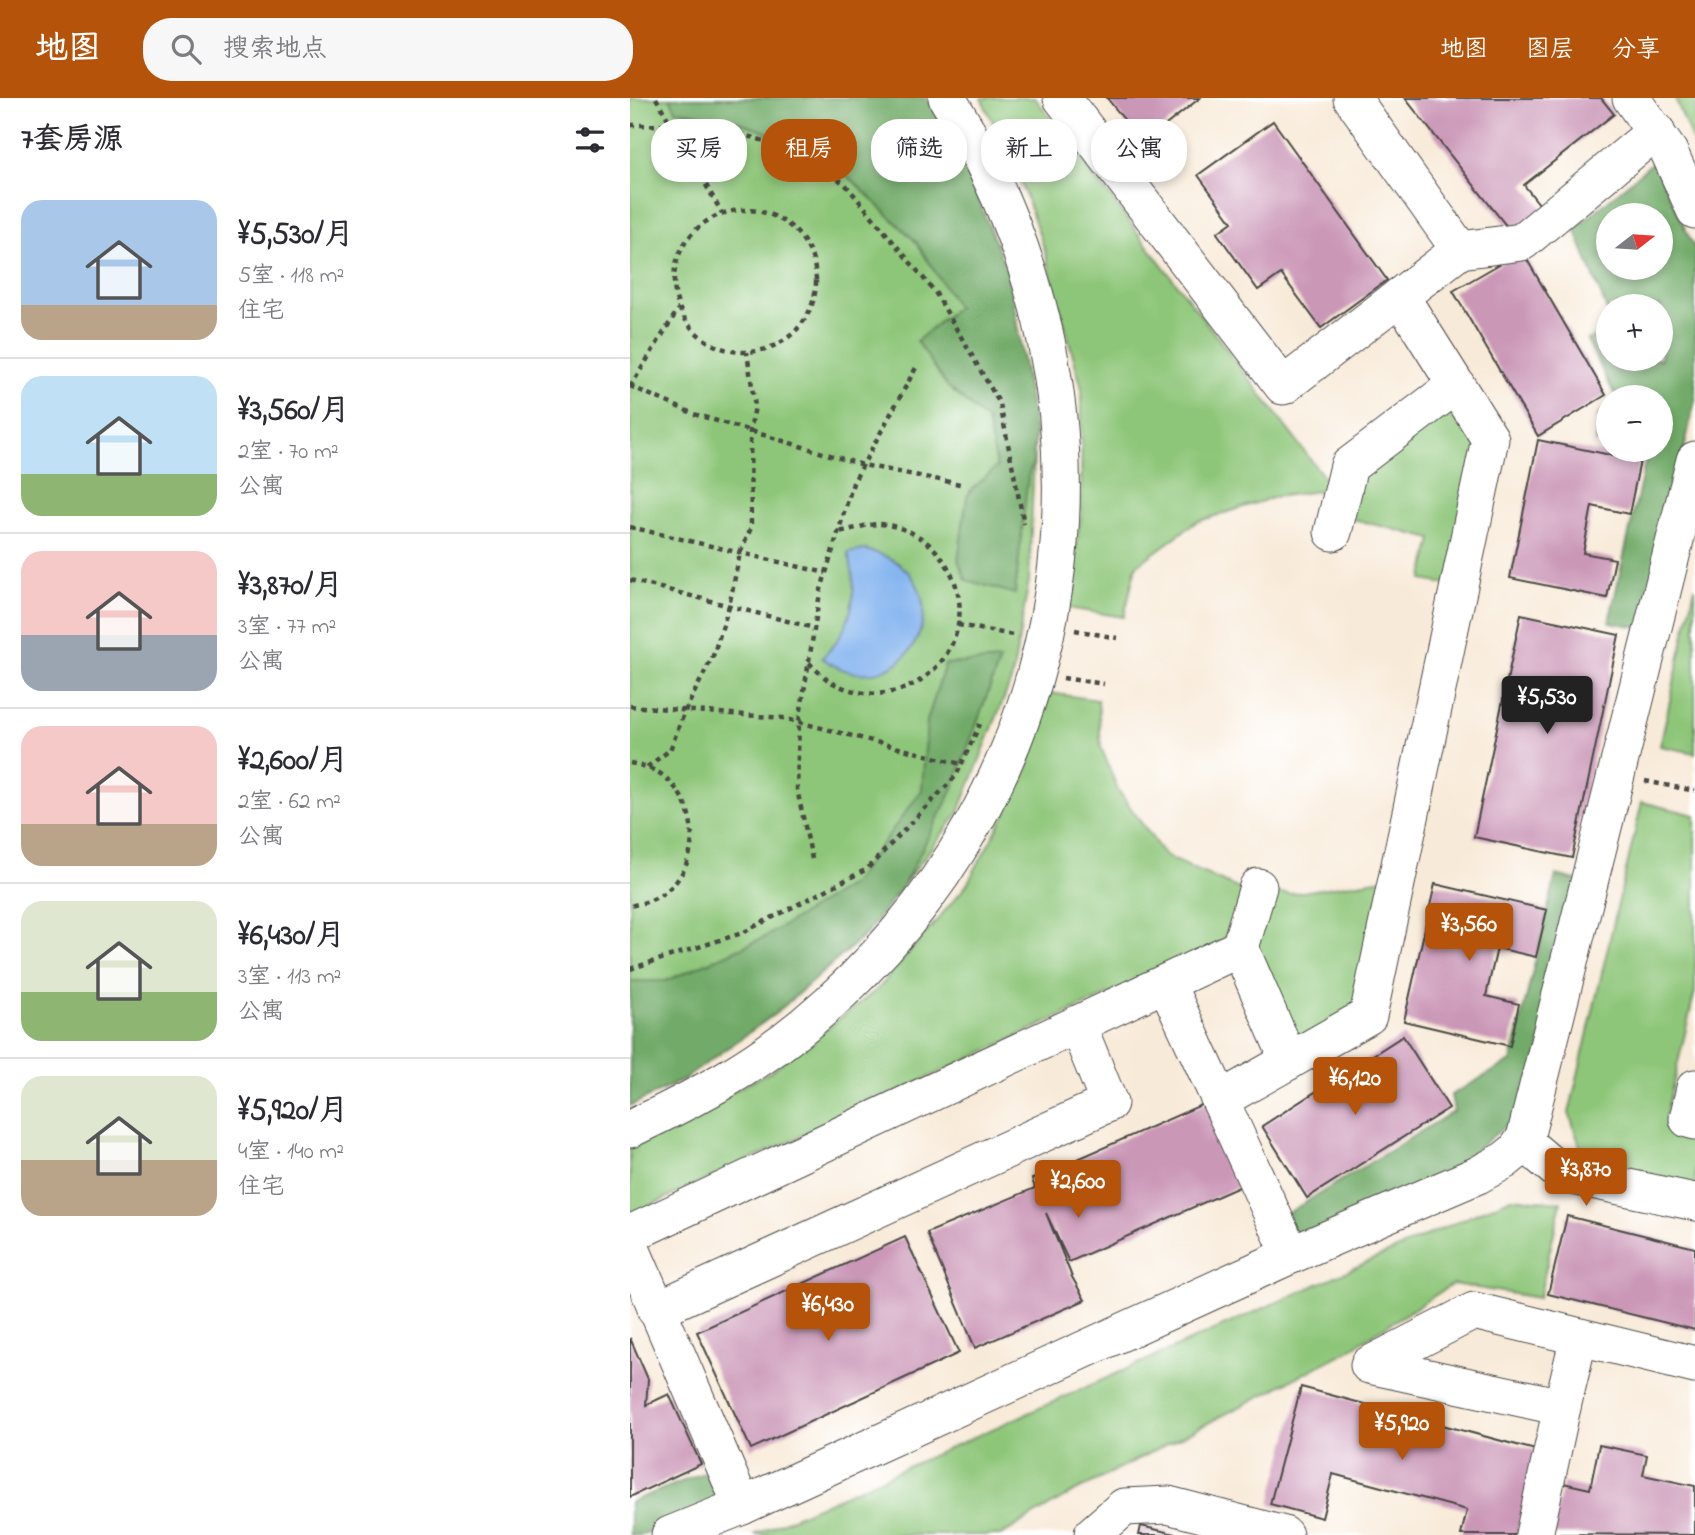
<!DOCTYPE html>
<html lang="zh">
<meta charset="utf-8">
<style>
:root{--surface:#fff;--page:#f7f7f7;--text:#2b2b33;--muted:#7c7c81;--line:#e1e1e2;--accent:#b45309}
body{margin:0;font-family:"Indie Flower","LXGW WenKai TC",sans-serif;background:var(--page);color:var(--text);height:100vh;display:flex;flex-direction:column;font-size:26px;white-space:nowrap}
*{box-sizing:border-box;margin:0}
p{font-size:23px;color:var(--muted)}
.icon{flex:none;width:38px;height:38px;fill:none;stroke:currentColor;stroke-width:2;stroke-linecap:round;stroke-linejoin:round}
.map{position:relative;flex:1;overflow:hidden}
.sheet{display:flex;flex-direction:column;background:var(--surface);width:630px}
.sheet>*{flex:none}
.banner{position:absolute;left:21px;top:21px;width:665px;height:63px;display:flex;gap:14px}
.needle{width:46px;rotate:73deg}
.fabs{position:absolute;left:966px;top:105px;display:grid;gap:14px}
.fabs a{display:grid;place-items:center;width:77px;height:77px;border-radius:50%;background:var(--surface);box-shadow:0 4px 10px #0003;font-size:35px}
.price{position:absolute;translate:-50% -60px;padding:0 16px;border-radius:7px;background:var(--accent);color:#fff;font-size:23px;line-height:46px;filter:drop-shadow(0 2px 4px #0008)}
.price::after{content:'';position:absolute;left:50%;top:42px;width:21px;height:16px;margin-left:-10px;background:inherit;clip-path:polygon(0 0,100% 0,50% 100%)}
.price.active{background:#222;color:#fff}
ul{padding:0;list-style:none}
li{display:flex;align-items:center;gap:21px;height:175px;padding:0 21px}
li+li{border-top:2px solid var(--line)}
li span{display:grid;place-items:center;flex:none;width:196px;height:140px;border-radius:21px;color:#555}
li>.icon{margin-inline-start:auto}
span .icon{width:84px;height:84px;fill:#fffc;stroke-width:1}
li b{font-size:30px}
h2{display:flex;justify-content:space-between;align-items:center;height:84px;padding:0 21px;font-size:30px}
.pill{padding:0 24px;border-radius:28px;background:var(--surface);box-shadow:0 4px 10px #0003;font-size:24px;line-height:63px}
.pill.active{background:var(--accent);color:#fff}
header{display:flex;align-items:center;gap:42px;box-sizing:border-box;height:98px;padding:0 35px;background:var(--accent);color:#fff}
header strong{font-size:33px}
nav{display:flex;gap:38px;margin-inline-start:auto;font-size:24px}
.search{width:490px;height:63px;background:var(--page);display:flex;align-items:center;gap:18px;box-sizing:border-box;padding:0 24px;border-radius:28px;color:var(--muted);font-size:26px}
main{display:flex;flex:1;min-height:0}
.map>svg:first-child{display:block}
.green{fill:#8ec679;stroke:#5c7852;stroke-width:2}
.forest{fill:#72ab69;stroke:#4e6b4a;stroke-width:2;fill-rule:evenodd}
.water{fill:#84b4ef;stroke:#58708d;stroke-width:2}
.building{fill:#cb97b7}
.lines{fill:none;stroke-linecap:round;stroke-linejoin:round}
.minor-casing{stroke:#4a4845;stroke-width:39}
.path{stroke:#4a4845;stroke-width:4.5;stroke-dasharray:5 5;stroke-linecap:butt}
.minor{stroke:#fff;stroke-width:37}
</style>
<header>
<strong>地图</strong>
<div class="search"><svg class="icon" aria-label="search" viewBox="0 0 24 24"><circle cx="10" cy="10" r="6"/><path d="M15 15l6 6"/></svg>搜索地点</div>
<nav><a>地图</a><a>图层</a><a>分享</a></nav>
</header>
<main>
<section class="sheet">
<h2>7套房源<svg class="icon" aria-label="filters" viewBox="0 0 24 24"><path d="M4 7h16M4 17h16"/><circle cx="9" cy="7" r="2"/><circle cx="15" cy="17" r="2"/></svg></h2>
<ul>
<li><span style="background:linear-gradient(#a9c7e8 75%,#b9a48a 0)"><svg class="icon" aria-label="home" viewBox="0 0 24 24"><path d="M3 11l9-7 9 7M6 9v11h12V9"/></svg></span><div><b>¥5,530/月</b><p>5室 · 118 m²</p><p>住宅</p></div></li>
<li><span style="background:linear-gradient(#bfe0f5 70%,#8fb573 0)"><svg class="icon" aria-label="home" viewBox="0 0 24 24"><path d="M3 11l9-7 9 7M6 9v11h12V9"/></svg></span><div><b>¥3,560/月</b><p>2室 · 70 m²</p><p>公寓</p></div></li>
<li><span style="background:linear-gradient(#f6c9c9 60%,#9aa5b1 0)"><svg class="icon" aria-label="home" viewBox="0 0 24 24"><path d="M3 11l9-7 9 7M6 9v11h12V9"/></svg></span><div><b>¥3,870/月</b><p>3室 · 77 m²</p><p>公寓</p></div></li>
<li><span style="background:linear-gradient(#f6c9c9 70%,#b9a48a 0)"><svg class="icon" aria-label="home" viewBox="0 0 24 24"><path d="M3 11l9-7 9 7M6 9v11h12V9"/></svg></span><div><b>¥2,600/月</b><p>2室 · 62 m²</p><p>公寓</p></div></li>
<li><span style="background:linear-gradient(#dfe7d0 65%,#8fb573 0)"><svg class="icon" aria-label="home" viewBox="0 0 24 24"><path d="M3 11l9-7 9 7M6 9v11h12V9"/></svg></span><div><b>¥6,430/月</b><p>3室 · 113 m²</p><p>公寓</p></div></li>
<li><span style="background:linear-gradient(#dfe7d0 60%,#b9a48a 0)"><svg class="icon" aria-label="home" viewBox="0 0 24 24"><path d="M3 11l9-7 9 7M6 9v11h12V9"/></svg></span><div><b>¥5,920/月</b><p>4室 · 140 m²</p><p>住宅</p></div></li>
</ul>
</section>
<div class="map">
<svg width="1065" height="1437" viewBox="0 0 1065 1437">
<rect width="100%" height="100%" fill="#fff"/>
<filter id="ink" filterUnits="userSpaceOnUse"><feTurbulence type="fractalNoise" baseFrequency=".0143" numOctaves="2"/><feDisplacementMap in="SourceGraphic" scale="14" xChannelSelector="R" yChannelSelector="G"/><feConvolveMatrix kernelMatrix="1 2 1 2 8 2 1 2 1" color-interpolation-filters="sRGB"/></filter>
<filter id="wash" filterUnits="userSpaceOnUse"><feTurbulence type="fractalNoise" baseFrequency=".00686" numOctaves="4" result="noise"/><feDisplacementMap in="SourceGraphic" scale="28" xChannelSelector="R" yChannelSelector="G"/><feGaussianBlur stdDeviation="1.57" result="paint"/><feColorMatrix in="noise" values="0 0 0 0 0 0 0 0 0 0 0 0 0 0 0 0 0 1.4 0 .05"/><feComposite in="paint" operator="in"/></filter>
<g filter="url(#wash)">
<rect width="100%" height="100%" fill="#f8ead8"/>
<g class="green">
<path d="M0,0H296L405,334L399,483L382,580L329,714L236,836L146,915L53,982L0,1008Z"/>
<path d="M351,0H405L703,391L645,399L566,424L506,468L494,519L437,510L451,417L452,291L414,150L387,73Z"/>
<path d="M1045,0H1065V49Z"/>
<path d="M811,305L851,345L826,488L792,482L802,441L719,420L731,370Z"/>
<path d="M1065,489V655L1030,648Z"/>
<path d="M420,595L468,602L471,649L488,692L535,758L616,794L594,843L0,1117V1049L143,972L249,890L336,788L393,683Z"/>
<path d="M1012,704L1065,717V893L1035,1020L1065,1028V1090L956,1066L939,1015Z"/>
<path d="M753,781L725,914L660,945L620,851L637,794L660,796Z"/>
<path d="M881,1100L931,1104L909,1200L823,1186L714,1255L442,1395L371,1437H124Z"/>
</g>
<g class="forest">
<path d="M40,0H296L321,34L379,178L405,334L403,365L398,378L385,496L336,482L328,462L337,398L341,392L367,369L357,323L317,288L287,243L327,209L286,144L222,82L174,48L111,25L46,12Z"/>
<path d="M1023,64L1065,151V302L1015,530L979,524L1017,356L1002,352H1031V299H986L957,242L978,233V261H1031V208H978V215L945,131ZM978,117H1031V170H978Z"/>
<path d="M978,309V346L966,344L969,316Z"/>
<path d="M370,562L321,695L273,788L236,836L146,915L53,982L0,1008V883H36L135,839L222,786L292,692L297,623L315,566Z"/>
<path d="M926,777L950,783L894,1013L816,1076L667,1140L653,1118L824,1013L821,997L881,963Z"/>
<path d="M76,1374L90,1406L11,1437H0V1404Z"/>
</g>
<path class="water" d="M235,452C346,475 280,623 192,560C223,530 230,495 218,455Z"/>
<g id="blocks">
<g class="building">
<path d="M477,0H570L513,45Z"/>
<path d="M775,0H971L984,16L894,87L913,111L882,135Z"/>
<path d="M643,23L757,182L691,230L651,176L628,192L587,135L602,124L568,77Z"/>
<path d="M892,153L976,297L908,338L823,193Z"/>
<path d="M908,342L1010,363L999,416L962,408L953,455L985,461L977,500L880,480Z"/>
<path d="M891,516L989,537L942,760L844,739Z"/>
<path d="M805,786L917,812L906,859L867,850L856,898L889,906L880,948L774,923Z"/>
<path d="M773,938L819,1010L677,1100L632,1028Z"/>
<path d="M580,1003L616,1086L439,1164L416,1115L442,1179L455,1202L345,1250L297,1135L405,1090L402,1081Z"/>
<path d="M937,1118L1065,1150V1232L918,1196Z"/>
<path d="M275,1139L329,1255L121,1351L67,1234Z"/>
<path d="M0,1240L18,1281L16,1307L39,1296L71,1366L0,1399Z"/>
<path d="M671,1289L909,1353L886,1437H831L837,1412L703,1376L692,1420L640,1406Z"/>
<path d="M969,1347L1017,1357L1013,1377L1065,1388V1437L922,1436L933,1385L960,1391Z"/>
<path d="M511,1428L545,1436V1437H509Z"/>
</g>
</g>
</g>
<g filter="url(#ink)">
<use href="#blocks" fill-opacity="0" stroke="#4a4845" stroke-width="2"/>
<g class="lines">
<defs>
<g id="minor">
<path d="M432,0L653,288L830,152"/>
<path d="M722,0L830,152L892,144L1026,33"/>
<path d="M1001,0L1039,54L1065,112"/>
<path d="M703,434L719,368L826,287"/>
<path d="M610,850L659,963"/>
<path d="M536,885L590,1002"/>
<path d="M1065,990L1058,1021L1065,1023"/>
<path d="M0,1031C62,1002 122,970 175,926C456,693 510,307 317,0"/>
<path d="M895,1040L901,1050L927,1072L947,1079L1065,1104"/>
<path d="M0,1136L610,850L628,789"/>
<path d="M0,1148L112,1408"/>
<path d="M661,1157L590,1002L738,918L860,341L770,198"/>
<path d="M26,1212L479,1005L447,926"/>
<path d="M949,1239L932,1309L739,1267L844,1213L1065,1267"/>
<path d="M463,1436L494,1409L538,1407L654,1437"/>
<path d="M40,1437L112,1408L661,1157L848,1077L875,1062L886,1053L895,1040L1065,362"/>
<path d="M904,1437L932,1309"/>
</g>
</defs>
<use href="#minor" class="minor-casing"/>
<g class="path">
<path d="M26,0L92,115"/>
<path d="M0,27L82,28L166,52L215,86L305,194L370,306L394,426"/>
<circle cx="115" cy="183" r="71"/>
<path d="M0,288L64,316L233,367L330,386"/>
<path d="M0,289L49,210"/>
<path d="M0,429L196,475"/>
<path d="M0,482L184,530"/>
<path d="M328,527L383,537"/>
<path d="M445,532L487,540"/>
<path d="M179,565C187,572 195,581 203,585C290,629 370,527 307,454C293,438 272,428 250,426C237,426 221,432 208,434"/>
<path d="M433,580L474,586"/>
<path d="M0,608L153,620L331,666"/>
<path d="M0,665C14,668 29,672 39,683C74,717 69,782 21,802C15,805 7,806 0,808"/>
<path d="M17,669L40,652L55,613L83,558L99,508L110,455L121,430L120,333L125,309L117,254"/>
<path d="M1015,683L1065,693"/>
<path d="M182,761L167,691L169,624L190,495L223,385L288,266"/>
<path d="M0,871L112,835L237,771L326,678L350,626"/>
</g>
<use href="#minor" class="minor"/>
</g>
</g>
</svg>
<div class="fabs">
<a><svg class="needle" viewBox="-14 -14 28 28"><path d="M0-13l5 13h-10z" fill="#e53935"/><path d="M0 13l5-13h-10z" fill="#7c7c81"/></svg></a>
<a>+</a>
<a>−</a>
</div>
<b class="price active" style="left:917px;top:638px">¥5,530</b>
<b class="price" style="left:839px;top:865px">¥3,560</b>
<b class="price" style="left:725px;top:1019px">¥6,120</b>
<b class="price" style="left:956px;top:1110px">¥3,870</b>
<b class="price" style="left:448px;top:1122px">¥2,600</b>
<b class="price" style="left:198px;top:1245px">¥6,430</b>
<b class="price" style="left:772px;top:1364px">¥5,920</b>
<div class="banner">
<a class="pill">买房</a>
<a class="pill active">租房</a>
<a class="pill">筛选</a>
<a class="pill">新上</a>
<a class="pill">公寓</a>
</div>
</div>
</main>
